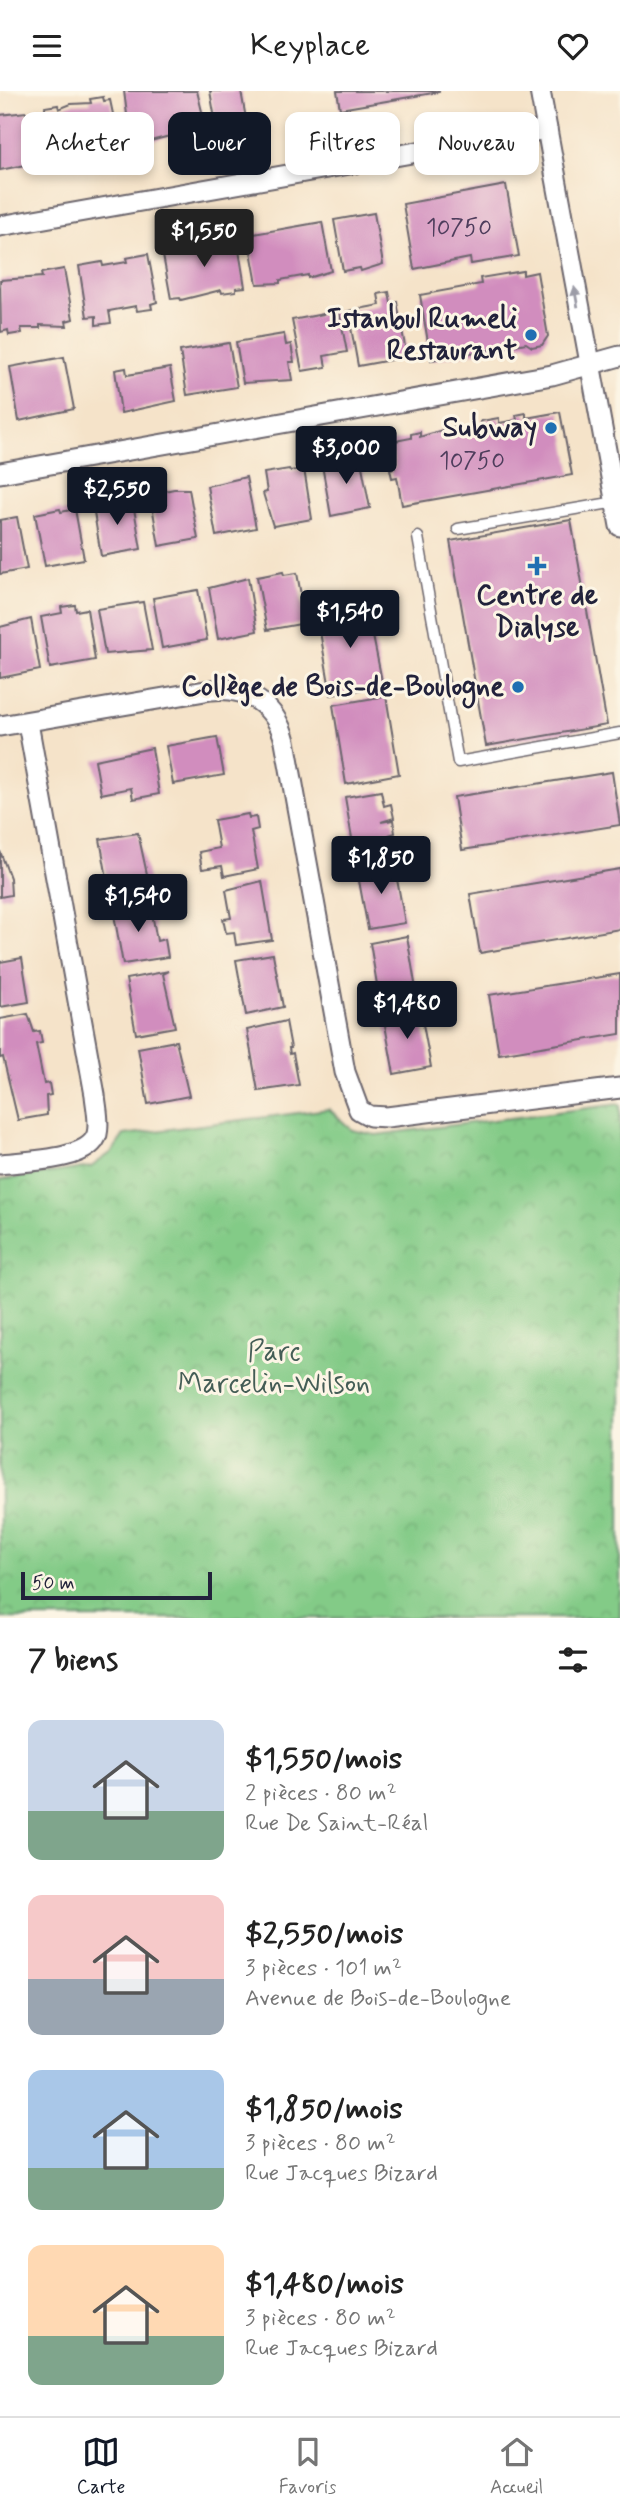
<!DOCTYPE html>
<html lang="fr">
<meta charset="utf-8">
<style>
:root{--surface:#fff;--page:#f2f2f2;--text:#222;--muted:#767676;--line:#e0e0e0;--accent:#111827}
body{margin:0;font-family:Mynerve,sans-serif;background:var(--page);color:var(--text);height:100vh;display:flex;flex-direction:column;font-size:26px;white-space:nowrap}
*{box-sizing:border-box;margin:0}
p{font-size:23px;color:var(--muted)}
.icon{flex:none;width:38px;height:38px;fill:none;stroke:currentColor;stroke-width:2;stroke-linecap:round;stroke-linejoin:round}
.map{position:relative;height:1527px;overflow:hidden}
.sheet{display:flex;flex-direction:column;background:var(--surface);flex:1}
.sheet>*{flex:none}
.guide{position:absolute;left:21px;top:21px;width:579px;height:63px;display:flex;gap:14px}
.scale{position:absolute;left:21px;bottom:18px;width:191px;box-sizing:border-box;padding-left:7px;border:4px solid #22223b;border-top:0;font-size:19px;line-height:24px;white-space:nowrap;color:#22223b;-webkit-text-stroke:5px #fcf5e5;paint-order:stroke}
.price{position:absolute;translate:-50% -60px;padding:0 16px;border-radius:7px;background:var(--accent);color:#fff;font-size:23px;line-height:46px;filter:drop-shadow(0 2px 4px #0008)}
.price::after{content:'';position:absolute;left:50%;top:42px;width:21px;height:16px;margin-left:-10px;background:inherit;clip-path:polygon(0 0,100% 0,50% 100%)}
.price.on{background:#222;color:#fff}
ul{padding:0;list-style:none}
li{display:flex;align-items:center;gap:21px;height:175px;padding:0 28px}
li span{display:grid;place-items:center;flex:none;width:196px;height:140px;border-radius:14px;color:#555}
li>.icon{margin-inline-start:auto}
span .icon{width:84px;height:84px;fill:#fffc;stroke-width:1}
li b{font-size:30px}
h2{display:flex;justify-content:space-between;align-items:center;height:84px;padding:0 28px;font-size:30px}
.pill{padding:0 24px;border-radius:14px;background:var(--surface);box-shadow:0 4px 10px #0003;font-size:24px;line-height:63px}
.pill.on{background:var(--accent);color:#fff}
header{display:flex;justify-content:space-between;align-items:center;height:91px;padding:0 28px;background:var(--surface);font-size:32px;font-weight:600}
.menu{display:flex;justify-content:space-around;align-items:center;height:98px;border-top:2px solid var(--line);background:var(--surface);font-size:19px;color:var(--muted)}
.menu a{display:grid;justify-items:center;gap:4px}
.menu .on{color:var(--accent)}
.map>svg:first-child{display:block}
.park{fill:url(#park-crowns);stroke:#527661;stroke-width:2}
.building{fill:#d18dbe}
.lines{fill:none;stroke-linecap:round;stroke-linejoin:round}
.service-casing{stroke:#6c666d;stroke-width:13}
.minor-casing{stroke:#6c666d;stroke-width:23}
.service{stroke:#fff;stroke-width:10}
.minor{stroke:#fff;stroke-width:19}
.oneway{fill:#9c9ca7}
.poi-dot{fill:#1f6fb2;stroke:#fcf5e5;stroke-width:2.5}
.labels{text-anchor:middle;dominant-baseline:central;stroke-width:6;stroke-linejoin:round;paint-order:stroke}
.number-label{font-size:24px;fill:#4e3d5c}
.poi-label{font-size:28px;font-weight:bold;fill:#22223b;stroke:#fcf5e5;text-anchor:end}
.park-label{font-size:28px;fill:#445d56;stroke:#fcf5e5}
</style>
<header><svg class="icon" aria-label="menu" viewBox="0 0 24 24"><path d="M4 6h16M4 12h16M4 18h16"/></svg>Keyplace<svg class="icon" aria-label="heart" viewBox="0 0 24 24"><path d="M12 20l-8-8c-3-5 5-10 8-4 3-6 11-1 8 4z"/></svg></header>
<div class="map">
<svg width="620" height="1527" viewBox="0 0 620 1527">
<defs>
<pattern id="park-crowns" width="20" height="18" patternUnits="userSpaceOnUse" patternTransform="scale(1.75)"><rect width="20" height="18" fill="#83cb87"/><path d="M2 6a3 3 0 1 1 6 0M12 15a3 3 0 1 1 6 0" fill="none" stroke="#71ae75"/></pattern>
</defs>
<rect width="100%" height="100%" fill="#fcf5e5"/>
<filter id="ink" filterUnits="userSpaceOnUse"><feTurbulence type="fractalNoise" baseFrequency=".0143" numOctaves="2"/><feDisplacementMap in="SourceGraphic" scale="14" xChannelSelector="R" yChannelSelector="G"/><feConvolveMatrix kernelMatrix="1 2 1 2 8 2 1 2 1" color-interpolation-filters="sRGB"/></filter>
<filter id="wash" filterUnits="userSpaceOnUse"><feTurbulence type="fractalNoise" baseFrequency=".00686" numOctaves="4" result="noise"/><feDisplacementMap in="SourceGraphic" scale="28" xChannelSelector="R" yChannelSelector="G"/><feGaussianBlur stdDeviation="1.57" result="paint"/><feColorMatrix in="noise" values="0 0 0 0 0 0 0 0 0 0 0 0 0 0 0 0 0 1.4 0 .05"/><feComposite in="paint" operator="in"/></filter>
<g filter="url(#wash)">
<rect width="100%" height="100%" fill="#f5e3c9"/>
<path class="park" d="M620,1013V1527H0V1089L91,1076L112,1061L124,1044L329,1018L352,1039L376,1044Z"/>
<g id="blocks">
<g class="building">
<path d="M124,0H197L207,41L171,48L170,45L131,55Z"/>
<path d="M210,0H241L247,33L217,39Z"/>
<path d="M337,0H439V1L340,18Z"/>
<path d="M103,6L104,10L110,9L120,56L80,61V63L45,70L38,21L45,20V16L58,14L59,18L71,13L91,12L90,8Z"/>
<path d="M26,21L35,72L0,79V24Z"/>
<path d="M506,94L519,165L471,173L470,167L414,178L403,113Z"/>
<path d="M374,122L383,173L361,180L360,177L343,180L334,129Z"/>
<path d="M322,131L331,180L308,187V184L280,189V192L257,193L248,144Z"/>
<path d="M237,147L245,196L236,197V200L222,202L221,199L181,209L180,207L171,208L162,159Z"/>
<path d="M148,163L157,211L151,213L152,218L137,220L136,215L109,220L111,232L96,234V225L87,226L79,175L102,171L103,175L127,171L126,167Z"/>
<path d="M64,178L73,228L66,230L67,235L40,234V237H21L22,242L9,244L8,239L1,241L0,189L42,186L41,182Z"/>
<path d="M523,180V184L537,181L548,245L542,254L532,256L526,252L431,269L420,204L481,193L480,187Z"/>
<path d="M389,201L391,212L397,211L407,266L358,275L348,220L380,214L378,203Z"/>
<path d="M339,220L347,261L324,265L326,276L302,280L292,229Z"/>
<path d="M284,243L286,254L291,253L294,271H289L292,289L243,292L236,251Z"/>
<path d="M229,252L237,296L187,304L180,260Z"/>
<path d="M64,266L74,318L19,330L10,276Z"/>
<path d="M126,277L127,284L170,277L176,310L121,322L115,279Z"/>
<path d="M560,321L572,384L402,414L397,386L392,387L390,378L395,377L390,351L411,347V343L420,341V346L455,335L456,340L482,335L481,330L499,327V332L517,329L516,324L526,322V327Z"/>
<path d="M360,365L370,417L331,425L322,374Z"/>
<path d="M289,378L290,380L304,378L312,428L273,435L263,402L267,401L264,382Z"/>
<path d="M246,386L256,437L216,445L207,395Z"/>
<path d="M174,398H189L198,448L159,455L150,403Z"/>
<path d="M132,406L141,458L101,465L93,415Z"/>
<path d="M60,418L61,421L75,418L84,468L45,475L35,423Z"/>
<path d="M17,426L27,478L0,483V429Z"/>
<path d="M571,429L607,634L486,655L450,450Z"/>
<path d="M283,481L284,484L297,482L306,532L267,539L257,486Z"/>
<path d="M248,487L257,540L218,548L209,497Z"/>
<path d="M198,499L207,549L162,557L153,507Z"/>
<path d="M366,510L383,595L331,604L319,535L330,534L327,520L339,518L338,514Z"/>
<path d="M143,511L152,559L105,563L97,518Z"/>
<path d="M75,514L76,520L87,518L95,569L50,577L41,526L62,522L61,516Z"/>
<path d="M31,528L40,579L0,587V536Z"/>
<path d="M386,605L399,683L346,693L333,614Z"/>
<path d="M217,646L224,684L173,693L166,655Z"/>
<path d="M152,657L159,703L133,708L131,697L101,703L95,669Z"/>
<path d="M612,681L620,734L462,759L454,706Z"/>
<path d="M381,700L384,715L391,713L394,727L381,731L393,729L395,742L389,744L392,759L355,765L345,706Z"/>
<path d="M248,723L249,727L256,726L258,738L251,740L258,778L224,785L222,775L202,778L199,761L219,757L214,729Z"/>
<path d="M138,742L150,797L110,804L100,748Z"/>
<path d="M0,760L10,787L11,804L0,806Z"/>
<path d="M394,772L405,832L368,838L357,779Z"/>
<path d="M620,778V838L480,862L470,803Z"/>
<path d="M262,790L272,849L236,854L234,841L226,842L223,828L231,827L226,799Z"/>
<path d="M150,811L157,850L165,848L168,866L123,873L113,818Z"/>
<path d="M407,845L417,904L380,911L370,852Z"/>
<path d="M273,863L283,916L246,924L236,869Z"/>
<path d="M22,867L29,911L0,916V871Z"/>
<path d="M169,880L163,883L175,936L136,943L126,888Z"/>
<path d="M620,883V943L499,963L489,904Z"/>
<path d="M420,917L431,976L394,983L383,923Z"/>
<path d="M28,923L34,941L40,940L42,952L36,953L44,993L49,992L51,1004L46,1005L47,1024L18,1029L3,966L0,967V928Z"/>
<path d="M286,930L291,957H289L290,963L293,962L299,994L258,1000L247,939Z"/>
<path d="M176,950L189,1005L148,1013L138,957Z"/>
</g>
</g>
</g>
<g filter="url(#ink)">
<use href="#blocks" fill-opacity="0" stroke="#6c666d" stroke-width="2"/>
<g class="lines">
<defs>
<g id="service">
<path d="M458,438L616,411"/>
<path d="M418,446L458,671L620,642"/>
</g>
<g id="minor">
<path d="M540,0L620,435"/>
<path d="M0,135L547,38"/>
<path d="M0,382L552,284L620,265"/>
<path d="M0,635L211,599C248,595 276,615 285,650L345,981L359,1019L370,1025L387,1026L620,997"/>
<path d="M0,1073C24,1070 90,1070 97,1043C100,1031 96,1016 95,1004L28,632"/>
</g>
</defs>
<use href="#service" class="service-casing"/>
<use href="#minor" class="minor-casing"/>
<use href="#service" class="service"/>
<use href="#minor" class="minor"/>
</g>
<defs><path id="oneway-solid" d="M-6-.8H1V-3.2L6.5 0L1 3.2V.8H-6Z" transform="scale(1.75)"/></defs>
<use class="oneway" href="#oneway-solid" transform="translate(576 206) rotate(-100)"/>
</g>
<g class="poi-dot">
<circle cx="531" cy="244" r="7"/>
<circle cx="551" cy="337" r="7"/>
<path d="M533.5 464.5h7v7h7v7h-7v7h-7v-7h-7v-7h7z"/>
<circle cx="518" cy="596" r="7"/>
</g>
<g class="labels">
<g class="number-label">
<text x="459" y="137">10750</text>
<text x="472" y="370">10750</text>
</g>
<g class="poi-label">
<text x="517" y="228">Istanbul Rumeli<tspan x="517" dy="32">Restaurant</tspan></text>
<text x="537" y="337">Subway</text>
<text x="537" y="505" text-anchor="middle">Centre de<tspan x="537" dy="32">Dialyse</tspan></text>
<text x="504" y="596">Collège de Bois-de-Boulogne</text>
</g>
<g class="park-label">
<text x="274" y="1261">Parc<tspan x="274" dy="32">Marcelin-Wilson</tspan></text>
</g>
</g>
</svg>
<div class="scale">50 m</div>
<b class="price on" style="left:204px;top:178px">$1,550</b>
<b class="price" style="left:346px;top:395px">$3,000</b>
<b class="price" style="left:117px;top:436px">$2,550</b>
<b class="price" style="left:350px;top:559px">$1,540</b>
<b class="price" style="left:381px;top:805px">$1,850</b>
<b class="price" style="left:138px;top:843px">$1,540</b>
<b class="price" style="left:407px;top:950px">$1,480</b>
<div class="guide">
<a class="pill">Acheter</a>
<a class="pill on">Louer</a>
<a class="pill">Filtres</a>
<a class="pill">Nouveau</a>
</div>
</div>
<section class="sheet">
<h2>7 biens<svg class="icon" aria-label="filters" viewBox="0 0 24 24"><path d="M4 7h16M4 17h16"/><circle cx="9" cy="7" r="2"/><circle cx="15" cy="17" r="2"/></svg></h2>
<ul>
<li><span style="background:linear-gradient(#c9d6e8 65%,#7fa58c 0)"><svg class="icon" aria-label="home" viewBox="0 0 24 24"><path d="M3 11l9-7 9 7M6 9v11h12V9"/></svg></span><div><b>$1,550/mois</b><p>2 pièces · 80 m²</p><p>Rue De Saint-Réal</p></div></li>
<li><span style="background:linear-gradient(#f6c9c9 60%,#9aa5b1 0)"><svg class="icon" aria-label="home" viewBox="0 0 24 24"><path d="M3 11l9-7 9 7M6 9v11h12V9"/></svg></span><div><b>$2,550/mois</b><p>3 pièces · 101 m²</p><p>Avenue de Bois-de-Boulogne</p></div></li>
<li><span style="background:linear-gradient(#a9c7e8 70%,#7fa58c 0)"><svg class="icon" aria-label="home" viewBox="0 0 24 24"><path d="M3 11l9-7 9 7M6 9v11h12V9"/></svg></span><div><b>$1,850/mois</b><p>3 pièces · 80 m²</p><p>Rue Jacques Bizard</p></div></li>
<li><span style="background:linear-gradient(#ffd9b3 65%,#7fa58c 0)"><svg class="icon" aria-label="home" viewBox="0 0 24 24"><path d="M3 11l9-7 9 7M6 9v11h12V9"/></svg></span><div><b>$1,480/mois</b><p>3 pièces · 80 m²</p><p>Rue Jacques Bizard</p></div></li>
</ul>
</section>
<nav class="menu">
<a class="on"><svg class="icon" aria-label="map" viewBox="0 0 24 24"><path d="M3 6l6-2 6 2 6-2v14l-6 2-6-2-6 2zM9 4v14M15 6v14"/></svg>Carte</a>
<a><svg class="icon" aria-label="saved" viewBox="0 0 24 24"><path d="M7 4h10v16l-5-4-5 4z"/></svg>Favoris</a>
<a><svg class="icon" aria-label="home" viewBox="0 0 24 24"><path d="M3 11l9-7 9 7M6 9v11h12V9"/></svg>Accueil</a>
</nav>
